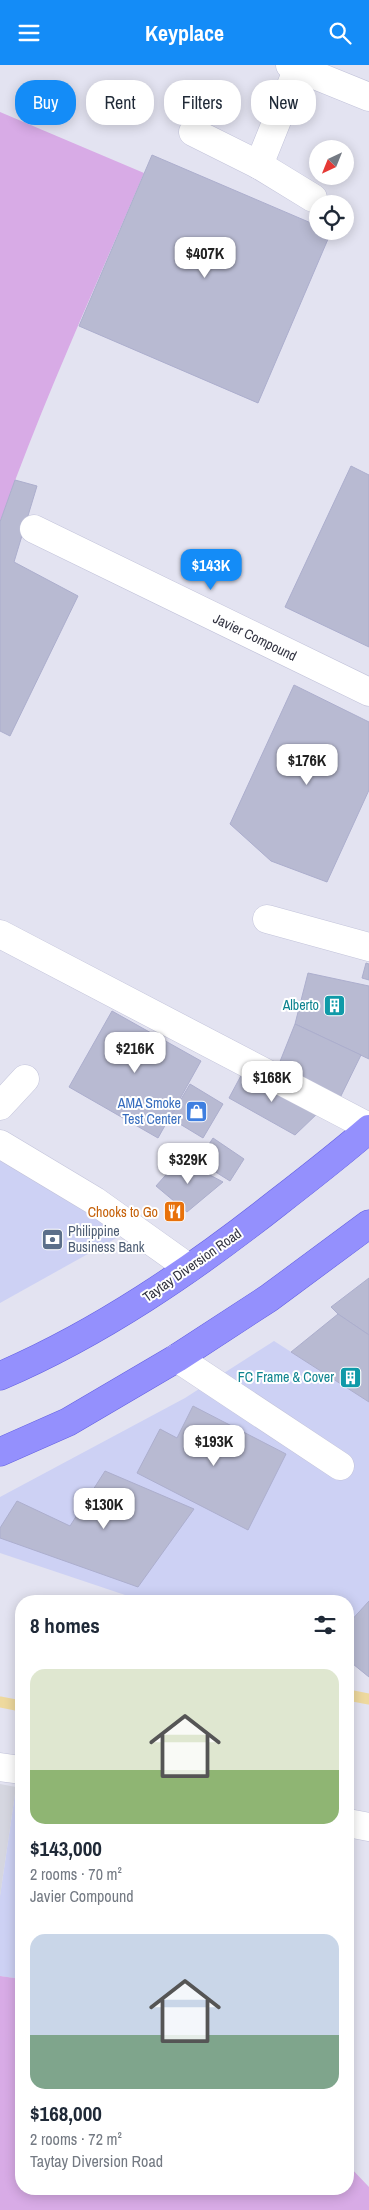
<!DOCTYPE html>
<meta charset="utf-8">
<style>
:root{--surface:#fff;--page:#f6f6f7;--text:#1f2937;--muted:#747a83;--accent:#148cf7}
body{margin:0;font-family:"Archivo Narrow",sans-serif;background:var(--page);color:var(--text);height:100vh;display:flex;flex-direction:column;font-size:19px;white-space:nowrap}
*{box-sizing:border-box;margin:0}
p{font-size:16px;color:var(--muted)}
.icon{flex:none;width:28px;height:28px;fill:none;stroke:currentColor;stroke-width:2;stroke-linecap:round;stroke-linejoin:round}
.map{position:relative;flex:1;overflow:hidden}
.panel{position:absolute;left:15px;top:1530px;width:339px;height:600px;display:flex;flex-direction:column;background:var(--surface);border-radius:20px;box-shadow:0 2px 12px #0003}
.panel>*{flex:none}
.top-card{position:absolute;left:15px;top:15px;width:340px;height:45px;display:flex;gap:10px}
.needle{width:32px;rotate:223deg}
.controls{position:absolute;left:309px;top:75px;display:grid;gap:10px}
.controls a{display:grid;place-items:center;width:45px;height:45px;border-radius:50%;background:var(--surface);box-shadow:0 2px 12px #0003;font-size:25px}
.price{position:absolute;translate:-50% -42px;padding:0 11px;border-radius:10px;background:#fff;color:#222;font-size:16px;line-height:32px;filter:drop-shadow(0 1px 2px #0008)}
.price::after{content:'';position:absolute;left:50%;top:30px;width:15px;height:11px;margin-left:-8px;background:inherit;clip-path:polygon(0 0,100% 0,50% 100%)}
.price.on{background:var(--accent);color:#fff}
ul{padding:0;list-style:none}
li{display:grid;align-content:center;gap:10px;height:265px;padding:0 15px}
li span{display:grid;place-items:center;height:155px;border-radius:15px;color:#555}
li>.icon{margin-inline-start:auto}
span .icon{width:90px;height:90px;fill:#fffc;stroke-width:1}
li b{font-size:21px}
h2{display:flex;justify-content:space-between;align-items:center;height:60px;padding:0 15px;font-size:21px}
.pill{padding:0 18px;border-radius:20px;background:var(--surface);box-shadow:0 2px 12px #0003;font-size:18px;line-height:45px}
.pill.on{background:var(--accent);color:#fff}
header{display:flex;justify-content:space-between;align-items:center;height:65px;padding:0 15px;background:var(--accent);color:#fff;font-size:22px;font-weight:700}
.map>svg:first-child{display:block}
.commercial{fill:#cdd1f4}
.industrial{fill:#d5d6e0}
.green{fill:#d8abe6}
.lines{fill:none;stroke-linecap:round;stroke-linejoin:round}
.stream{stroke:#eed99e;stroke-width:11}
.building{fill:#b8bad2;stroke:#acaecd}
.minor-casing{stroke:#c2c3da;stroke-width:29}
.major-casing{stroke:#6360e1;stroke-width:29}
.minor{stroke:#fff;stroke-width:28}
.major{stroke:#9490fd;stroke-width:28}
.labels{text-anchor:middle;dominant-baseline:central;stroke-width:4;stroke-linejoin:round;paint-order:stroke}
.street-label{font-size:14px;fill:#333442;stroke:#fff}
.culture-label{font-size:14px;fill:#0d838f;stroke:#fff;text-anchor:end}
.shop-label{font-size:14px;fill:#366cbe;stroke:#fff;text-anchor:end}
.food-label{font-size:14px;fill:#c56008;stroke:#fff;text-anchor:end}
.service-label{font-size:14px;fill:#4e5e75;stroke:#fff;text-anchor:start}
</style>
<header><svg class="icon" aria-label="menu" viewBox="0 0 24 24"><path d="M4 6h16M4 12h16M4 18h16"/></svg>Keyplace<svg class="icon" aria-label="search" viewBox="0 0 24 24"><circle cx="10" cy="10" r="6"/><path d="M15 15l6 6"/></svg></header>
<div class="map">
<svg width="369" height="2145" viewBox="0 0 369 2145">
<rect width="100%" height="100%" fill="#e3e3f1"/>
<g class="commercial">
<path d="M0,1088L129,1166L0,1238Z"/>
<path d="M274,1276L369,1337V1612L348,1595V1536H143L0,1488V1432L185,1333Z"/>
<path d="M16,1722L21,1723V1914L0,1911V1831Z"/>
</g>
<path class="industrial" d="M0,1719L16,1722L0,1831Z"/>
<g class="green">
<path d="M0,47L144,108C95,223 42,338 0,457Z"/>
<path d="M0,1911L21,1914V2124H348V2100L369,2122V2145H0Z"/>
</g>
<g class="lines">
<g class="stream">
<path d="M348,1630L369,1634"/>
<path d="M0,1637L21,1641"/>
</g>
</g>
<g class="building">
<path d="M152,90L318,161V166L331,167L258,338L79,261Z"/>
<path d="M351,401L369,410V582L285,542Z"/>
<path d="M15,415L37,421L14,497L78,531L10,671L0,666V457Z"/>
<path d="M294,620L369,657V725L327,817L271,796L230,759Z"/>
<path d="M366,898L369,899V915L362,913Z"/>
<path d="M308,908L369,921V994L295,959Z"/>
<path d="M112,946L201,996L158,1073L69,1022Z"/>
<path d="M295,959L361,990L338,1037L277,1004Z"/>
<path d="M244,1005L320,1046L295,1070L229,1033Z"/>
<path d="M190,1019L223,1039L203,1073L170,1053Z"/>
<path d="M213,1073L244,1094L230,1116L198,1096Z"/>
<path d="M180,1094L223,1117L187,1147L156,1121Z"/>
<path d="M369,1213V1270L338,1249L331,1242Z"/>
<path d="M338,1249L369,1270V1337L291,1287Z"/>
<path d="M193,1341L286,1389L248,1465L137,1408L160,1364L177,1373Z"/>
<path d="M105,1406L194,1444L138,1522L0,1473V1463L17,1436L70,1461Z"/>
<path d="M369,1536V1612L348,1595V1559Z"/>
</g>
<g class="lines">
<defs>
<g id="minor">
<path d="M290,0L369,32"/>
<path d="M193,67L259,100L313,133"/>
<path d="M259,100L298,3"/>
<path d="M34,464L369,627"/>
<path d="M267,854L369,882"/>
<path d="M0,869L369,1062"/>
<path d="M0,1041L25,1014"/>
<path d="M0,1079L95,1136L189,1203"/>
<path d="M177,1293L340,1401"/>
<path d="M0,1702L21,1705"/>
<path d="M348,1758L369,1762"/>
</g>
<g id="major">
<path d="M0,1311C100,1268 192,1205 277,1138C308,1114 339,1090 369,1064"/>
<path d="M0,1387L68,1357L177,1293L269,1233L369,1159"/>
</g>
</defs>
<use href="#minor" class="minor-casing"/>
<use href="#major" class="major-casing"/>
<use href="#minor" class="minor"/>
<use href="#major" class="major"/>
</g>
<defs>
<symbol id="building-square" viewBox="-11 -11 22 22"><rect x="-9" y="-9" width="18" height="18" rx="4" fill="#0f9aa8" stroke="#fff"/><path d="M-4-6H4V6H1V3H-1V6H-4ZM-2.5-4.3h1.7v1.8h-1.7ZM.8-4.3h1.7v1.8H.8ZM-2.5-1h1.7V.8h-1.7ZM.8-1h1.7V.8H.8Z" fill="#fff"/></symbol>
<symbol id="shop-square" viewBox="-11 -11 22 22"><rect x="-9" y="-9" width="18" height="18" rx="4" fill="#3f7fe0" stroke="#fff"/><path d="M-5-2.5h2.3a2.7 3.5 0 0 1 5.4 0H5L5.5 6h-11ZM-1.5-2.5h3a1.5 2.3 0 0 0-3 0Z" fill="#fff"/></symbol>
<symbol id="restaurant-square" viewBox="-11 -11 22 22"><rect x="-9" y="-9" width="18" height="18" rx="4" fill="#e8710a" stroke="#fff"/><path d="M-5-6h1v4h1v-4h1v4h1v-4h1v5L-1.5 .5V6h-2V.5L-5-1ZM5-6V6H3V1.5H1.5Q1.5-4 5-6Z" fill="#fff"/></symbol>
<symbol id="bank-square" viewBox="-11 -11 22 22"><rect x="-9" y="-9" width="18" height="18" rx="4" fill="#5c6f8a" stroke="#fff"/><path d="M-6-4H6V4H-6ZM0-2.3a2.3 2.3 0 1 0 0 4.6a2.3 2.3 0 1 0 0-4.6Z" fill="#fff"/></symbol>
</defs>
<g fill-rule="evenodd">
<use href="#building-square" x="322" y="928" width="25" height="25"/>
<use href="#shop-square" x="184" y="1034" width="25" height="25"/>
<use href="#restaurant-square" x="162" y="1134" width="25" height="25"/>
<use href="#bank-square" x="40" y="1162" width="25" height="25"/>
<use href="#building-square" x="338" y="1300" width="25" height="25"/>
</g>
<g class="labels">
<g class="street-label">
<text transform="translate(255 572) rotate(26)">Javier Compound</text>
<text transform="translate(192 1200) rotate(-35)">Taytay Diversion Road</text>
</g>
<g class="culture-label">
<text x="319" y="940">Alberto</text>
<text x="334" y="1312">FC Frame &amp; Cover</text>
</g>
<g class="shop-label">
<text x="181" y="1038">AMA Smoke<tspan x="181" dy="16">Test Center</tspan></text>
</g>
<g class="food-label">
<text x="158" y="1147">Chooks to Go</text>
</g>
<g class="service-label">
<text x="68" y="1166">Philippine<tspan x="68" dy="16">Business Bank</tspan></text>
</g>
</g>
</svg>
<div class="controls">
<a><svg class="needle" viewBox="-14 -14 28 28"><path d="M0-13l5 13h-10z" fill="#e53935"/><path d="M0 13l5-13h-10z" fill="#747a83"/></svg></a>
<a><svg class="icon" aria-label="locate" viewBox="0 0 24 24"><circle cx="12" cy="12" r="6"/><path d="M12 2v4M12 18v4M2 12h4M18 12h4"/></svg></a>
</div>
<b class="price" style="left:205px;top:214px">$407K</b>
<b class="price on" style="left:211px;top:526px">$143K</b>
<b class="price" style="left:307px;top:721px">$176K</b>
<b class="price" style="left:135px;top:1009px">$216K</b>
<b class="price" style="left:272px;top:1038px">$168K</b>
<b class="price" style="left:188px;top:1120px">$329K</b>
<b class="price" style="left:214px;top:1402px">$193K</b>
<b class="price" style="left:104px;top:1465px">$130K</b>
<div class="top-card">
<a class="pill on">Buy</a>
<a class="pill">Rent</a>
<a class="pill">Filters</a>
<a class="pill">New</a>
</div>
<section class="panel">
<h2>8 homes<svg class="icon" aria-label="filters" viewBox="0 0 24 24"><path d="M4 7h16M4 17h16"/><circle cx="9" cy="7" r="2"/><circle cx="15" cy="17" r="2"/></svg></h2>
<ul>
<li><span style="background:linear-gradient(#dfe7d0 65%,#8fb573 0)"><svg class="icon" aria-label="home" viewBox="0 0 24 24"><path d="M3 11l9-7 9 7M6 9v11h12V9"/></svg></span><div><b>$143,000</b><p>2 rooms · 70 m²</p><p>Javier Compound</p></div></li>
<li><span style="background:linear-gradient(#c9d6e8 65%,#7fa58c 0)"><svg class="icon" aria-label="home" viewBox="0 0 24 24"><path d="M3 11l9-7 9 7M6 9v11h12V9"/></svg></span><div><b>$168,000</b><p>2 rooms · 72 m²</p><p>Taytay Diversion Road</p></div></li>
</ul>
</section>
</div>
